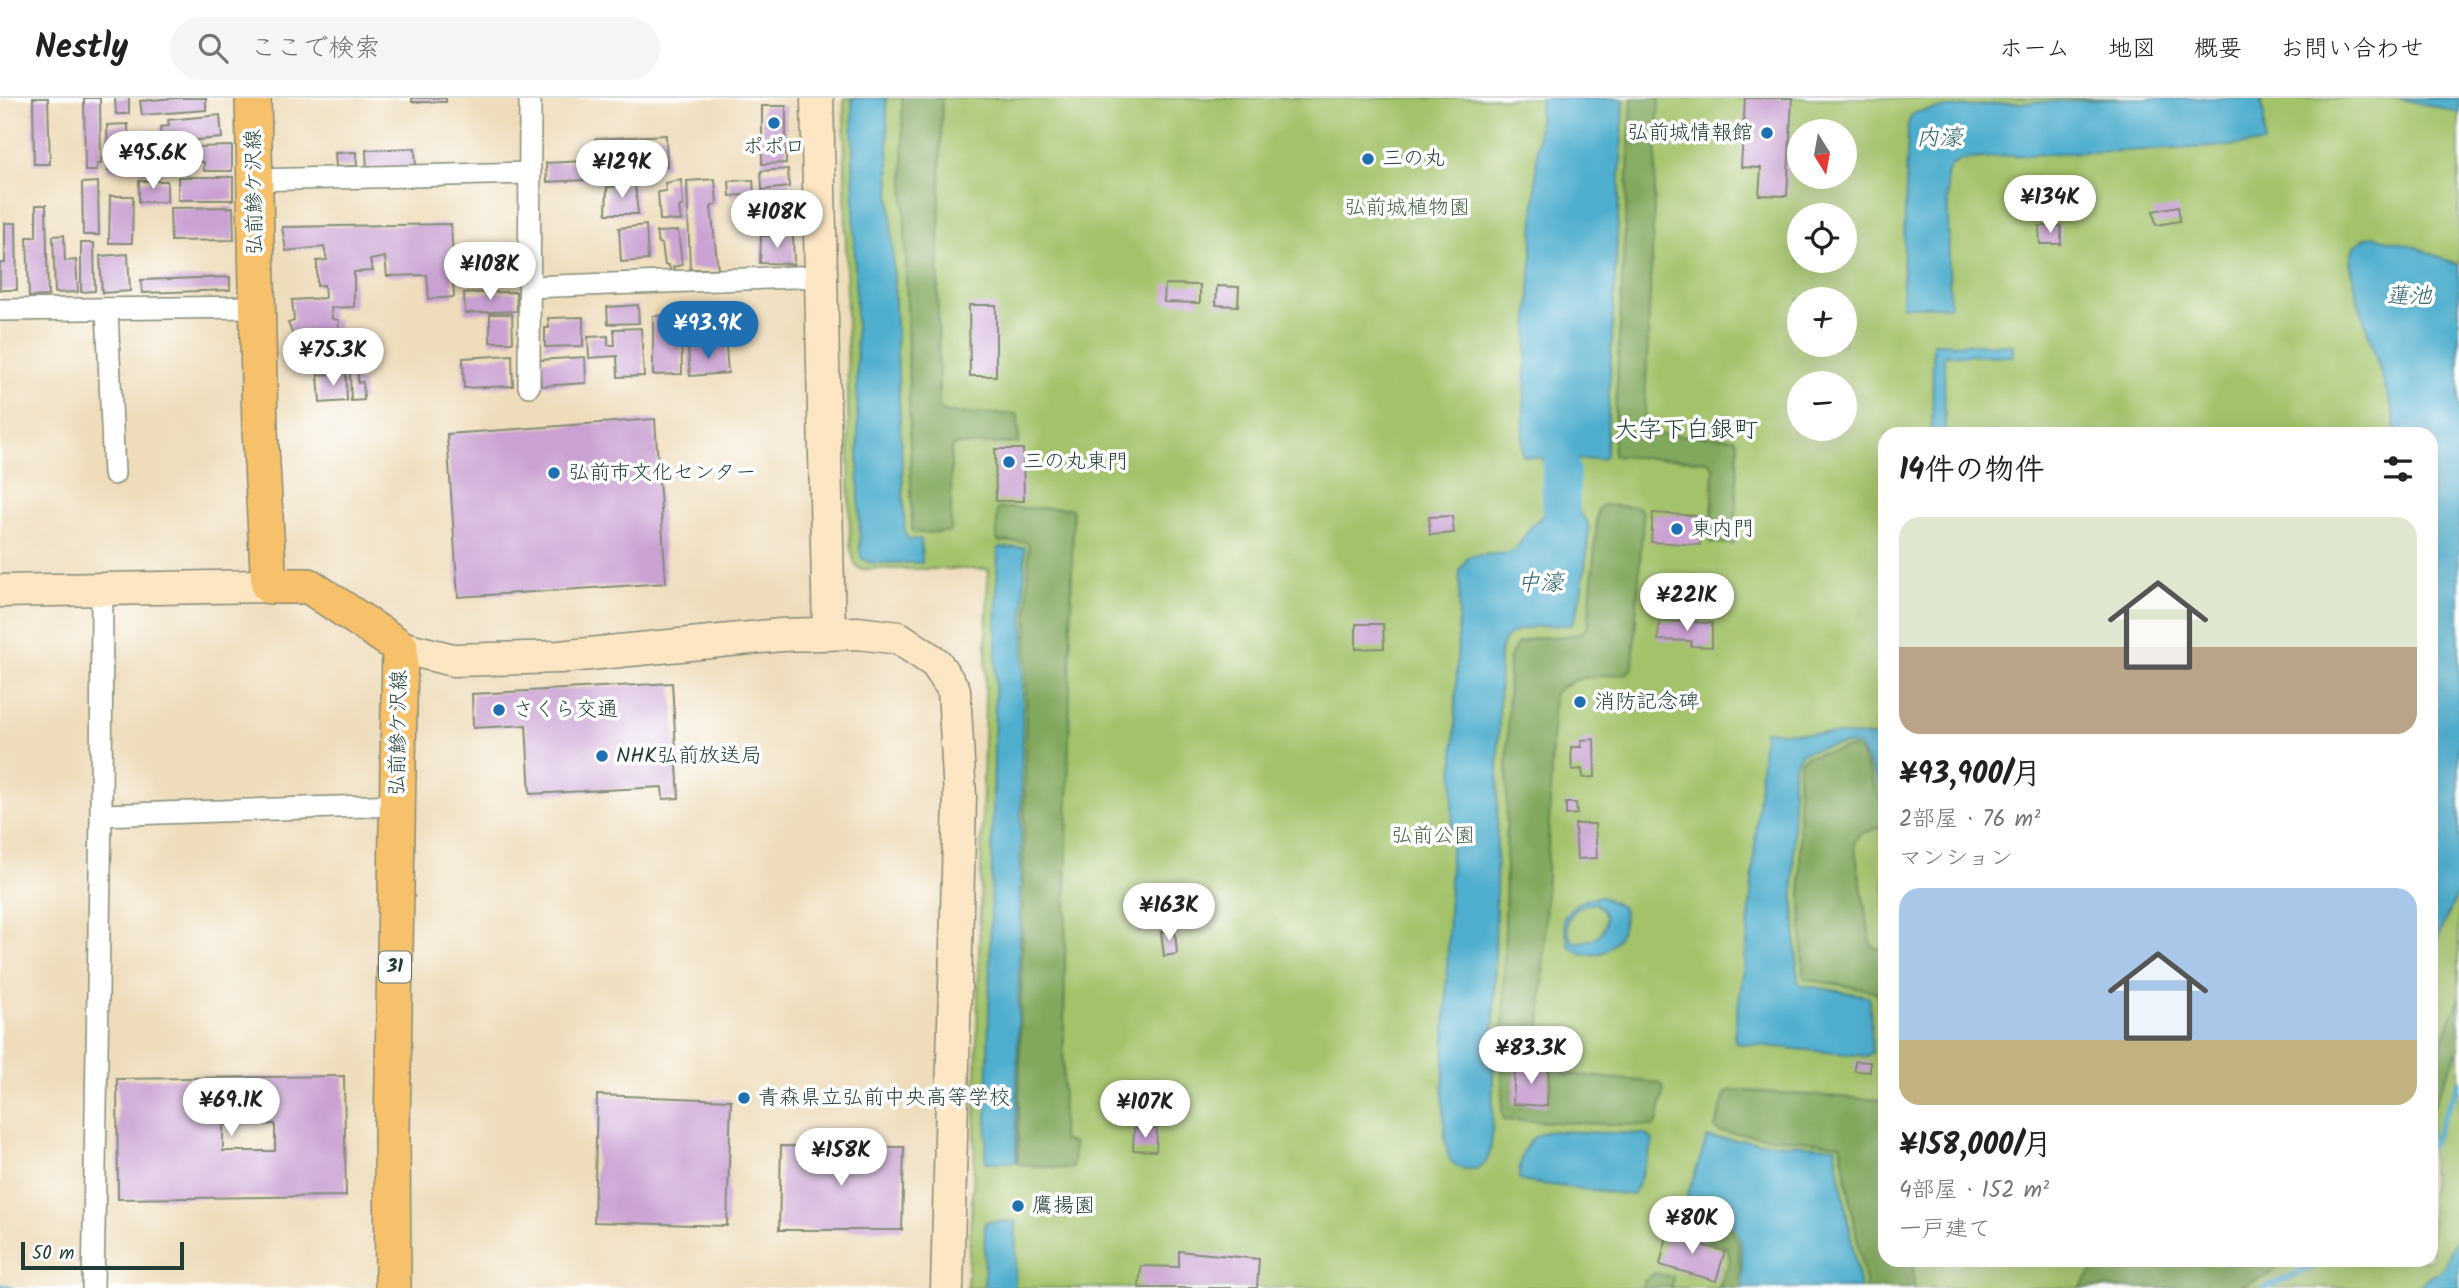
<!DOCTYPE html>
<html lang="ja">
<meta charset="utf-8">
<style>
:root{--surface:#fff;--page:#f6f6f6;--text:#202124;--muted:#757577;--line:#e0e0e0;--accent:#1f6fb2}
body{margin:0;font-family:Kalam,"Klee One",sans-serif;background:var(--page);color:var(--text);height:100vh;display:flex;flex-direction:column;font-size:26px;white-space:nowrap}
*{box-sizing:border-box;margin:0}
p{font-size:23px;color:var(--muted)}
.icon{flex:none;width:38px;height:38px;fill:none;stroke:currentColor;stroke-width:2;stroke-linecap:round;stroke-linejoin:round}
.map{position:relative;flex:1;overflow:hidden}
.drawer{position:absolute;left:1878px;top:329px;width:560px;height:840px;display:flex;flex-direction:column;background:var(--surface);border-radius:21px;box-shadow:0 7px 28px #0002}
.drawer>*{flex:none}
.needle{width:46px;rotate:169deg}
.buttons{position:absolute;left:1787px;top:21px;display:grid;gap:14px}
.buttons a{display:grid;place-items:center;width:70px;height:70px;border-radius:50%;background:var(--surface);box-shadow:0 7px 28px #0002;font-size:35px}
.scale{position:absolute;left:21px;bottom:18px;width:163px;box-sizing:border-box;padding-left:7px;border:4px solid #1f3d34;border-top:0;font-size:19px;line-height:24px;white-space:nowrap;color:#1f3d34;-webkit-text-stroke:5px #fff;paint-order:stroke}
.price{position:absolute;translate:-50% -60px;padding:0 16px;border-radius:24px;background:#fff;color:#222;font-size:23px;line-height:46px;filter:drop-shadow(0 2px 4px #0008)}
.price::after{content:'';position:absolute;left:50%;top:42px;width:21px;height:16px;margin-left:-10px;background:inherit;clip-path:polygon(0 0,100% 0,50% 100%)}
.price.on{background:var(--accent);color:#fff}
ul{padding:0;list-style:none}
li{display:grid;align-content:center;gap:14px;height:371px;padding:0 21px}
li span{display:grid;place-items:center;height:217px;border-radius:21px;color:#555}
li>.icon{margin-inline-start:auto}
span .icon{width:126px;height:126px;fill:#fffc;stroke-width:1}
li b{font-size:30px}
h2{display:flex;justify-content:space-between;align-items:center;height:84px;padding:0 21px;font-size:30px}
header{display:flex;align-items:center;gap:42px;box-sizing:border-box;height:98px;padding:0 35px;background:var(--surface);border-bottom:2px solid var(--line)}
header strong{font-size:33px}
nav{display:flex;gap:38px;margin-inline-start:auto;font-size:24px}
.search{width:490px;height:63px;background:var(--page);display:flex;align-items:center;gap:18px;box-sizing:border-box;padding:0 24px;border-radius:38px;color:var(--muted);font-size:26px}
.map>svg:first-child{display:block}
.green{fill:#a3c269;stroke:#61804e;stroke-width:2;fill-rule:evenodd}
.forest{fill:#82a85d;stroke:#507248;stroke-width:2}
.water{fill:#4faece;stroke:#377681;stroke-width:2;fill-rule:evenodd}
.lines{fill:none;stroke-linecap:round;stroke-linejoin:round}
.stream{stroke:#4faece;stroke-width:6}
.river{stroke:#4faece;stroke-width:38}
.building{fill:#c9a1d2;fill-rule:evenodd}
.street-casing{stroke:#868c77;stroke-width:24}
.secondary-casing{stroke:#868c77;stroke-width:35}
.primary-casing{stroke:#868c77;stroke-width:38}
.street{stroke:#fff;stroke-width:21}
.secondary{stroke:#fce6c4;stroke-width:32}
.primary{stroke:#f7c06b;stroke-width:35}
.poi-dot{fill:#1f6fb2;stroke:#fff;stroke-width:2.5}
.labels{text-anchor:middle;dominant-baseline:central;stroke-width:7;stroke-linejoin:round;paint-order:stroke}
.shield{fill:#fff;stroke:#627771;stroke-width:2}
.shield-label{font-size:19px;font-weight:bold;fill:#1f3d34}
.poi-label{font-size:21px;fill:#1f3d34;stroke:#fff;text-anchor:start}
.street-label{font-size:21px;fill:#1f3d34;stroke:#fff}
.park-label{font-size:21px;fill:#476544;stroke:#fff}
.water-label{font-size:23px;font-style:italic;fill:#30656a;stroke:#fff}
.quarter-label{font-size:24px;fill:#1f3d34;stroke:#fff}
</style>
<header>
<strong>Nestly</strong>
<div class="search"><svg class="icon" aria-label="search" viewBox="0 0 24 24"><circle cx="10" cy="10" r="6"/><path d="M15 15l6 6"/></svg>ここで検索</div>
<nav><a>ホーム</a><a>地図</a><a>概要</a><a>お問い合わせ</a></nav>
</header>
<div class="map">
<svg width="2459" height="1190" viewBox="0 0 2459 1190">
<rect width="100%" height="100%" fill="#fff"/>
<filter id="ink" filterUnits="userSpaceOnUse"><feTurbulence type="fractalNoise" baseFrequency=".0143" numOctaves="2"/><feDisplacementMap in="SourceGraphic" scale="14" xChannelSelector="R" yChannelSelector="G"/><feConvolveMatrix kernelMatrix="1 2 1 2 8 2 1 2 1" color-interpolation-filters="sRGB"/></filter>
<filter id="wash" filterUnits="userSpaceOnUse"><feTurbulence type="fractalNoise" baseFrequency=".00686" numOctaves="4" result="noise"/><feDisplacementMap in="SourceGraphic" scale="28" xChannelSelector="R" yChannelSelector="G"/><feGaussianBlur stdDeviation="1.57" result="paint"/><feColorMatrix in="noise" values="0 0 0 0 0 0 0 0 0 0 0 0 0 0 0 0 0 1.4 0 .05"/><feComposite in="paint" operator="in"/></filter>
<g filter="url(#wash)">
<rect width="100%" height="100%" fill="#eedcba"/>
<path class="green" d="M844,0H2459V1190H967L974,1069L988,471H860L855,466L850,447ZM1799,33H1844V79H1799ZM1799,117H1844V163H1799ZM1799,201H1844V247H1799ZM1799,285H1844V331H1799ZM1885,336H2431V1162H1885Z"/>
<g class="forest">
<path d="M902,0H942L938,196L939,309L946,315L1017,316L1018,319L1019,345L954,347L951,351V431L948,434L915,435L912,433Z"/>
<path d="M1632,0H1659L1644,329L1653,336L1735,340L1738,345L1735,444L1733,446L1711,445L1714,370L1708,363L1615,358L1613,356Z"/>
<path d="M1603,407L1638,409L1643,415L1633,569L1627,575C1601,580 1572,575 1554,596L1540,952L1546,957L1555,959L1566,976L1660,985L1664,992L1657,1025L1653,1028L1505,1022L1502,1016L1509,560L1518,545C1523,544 1529,542 1534,540C1550,537 1578,543 1588,528L1598,411Z"/>
<path d="M1000,410H1071L1073,415L1062,1042L1074,1046L1073,1069L1071,1071L1018,1066L1029,448L1026,444H999L997,441V412Z"/>
<path d="M1847,650H1854L1860,654L1885,713L1883,728L1860,736L1854,745L1871,846L1877,851H1885V968L1879,965L1878,897L1874,893L1806,881L1803,877L1798,673L1801,662L1806,658Z"/>
<path d="M2459,900V951L2431,1013V971Z"/>
<path d="M1732,992L1885,1002V1162H1913L1914,1190H1866L1840,1046L1719,1034L1715,1030L1726,994Z"/>
<path d="M1684,1116C1744,1118 1739,1140 1740,1190H1719L1730,1162L1727,1149L1676,1131L1672,1125L1675,1119Z"/>
<path d="M2101,1162H2279L2280,1164L2271,1176L2237,1190H2080Z"/>
<path d="M1654,1175L1673,1179L1672,1190H1642L1643,1184Z"/>
</g>
<g class="water">
<path d="M852,0H886L905,436L909,442L921,441L922,465H871L862,461L860,454Z"/>
<path d="M1540,0H1624L1606,358L1602,361L1568,362L1567,372H1549L1542,360L1524,358L1522,355Z"/>
<path d="M2137,0H2260L2264,16V45C2164,55 2062,51 1962,62L1952,67L1947,76L1950,208H1902L1908,26L1911,18L1917,14L1935,11L1995,6Z"/>
<path d="M2398,0H2459V15Z"/>
<path d="M2373,138L2413,148L2459,167V792L2431,854V336H2395L2394,317L2358,202L2350,163L2354,148L2365,140Z"/>
<path d="M1933,245L2013,247V258L1944,257L1945,336H1932Z"/>
<path d="M1555,410C1570,409 1582,412 1588,426C1590,442 1580,518 1571,527C1554,527 1518,527 1506,540C1502,544 1501,550 1500,555L1492,1041C1490,1049 1490,1062 1483,1067C1473,1075 1453,1071 1449,1059C1443,1042 1445,1019 1443,1002L1460,472L1469,458L1508,455L1515,452L1530,430L1548,412Z"/>
<path d="M1025,449L1016,1064H986L998,450Z"/>
<path d="M1764,633L1885,639V698L1859,648C1842,643 1818,650 1801,655L1794,669L1793,680L1794,806L1798,884L1802,887L1868,898L1870,902L1872,955L1866,958L1736,945L1734,937L1747,848Z"/>
<path d="M1601,798L1623,810C1628,833 1611,861 1584,856C1579,855 1573,851 1569,848L1563,822C1572,804 1583,802 1601,798ZM1595,805C1608,812 1609,831 1596,839C1589,843 1581,844 1573,844C1559,823 1573,807 1595,805Z"/>
<path d="M1549,1033L1646,1036L1652,1041L1653,1045L1636,1091L1633,1096H1624L1525,1084L1519,1080C1520,1057 1525,1038 1549,1033Z"/>
<path d="M1707,1040L1835,1049L1860,1190H1743C1741,1132 1748,1121 1683,1111Z"/>
<path d="M1016,1123L1015,1190H984L985,1124Z"/>
<path d="M2459,1134V1190H2416L2444,1169Z"/>
</g>
<g class="lines">
<g class="stream">
<path d="M2431,1048L2459,985"/>
<path d="M0,1188L9,1190"/>
<path d="M2265,1190L2327,1162"/>
</g>
<path class="river" d="M1561,372V409"/>
</g>
<g id="blocks">
<g class="building">
<path d="M33,0H48L50,66H34Z"/>
<path d="M84,0H100L101,66H97V73H85Z"/>
<path d="M115,0H129V16H116Z"/>
<path d="M175,0H206V12L142,17L140,3Z"/>
<rect x="412" y="0" width="34" height="4"/>
<path d="M1745,0H1792L1787,98L1759,97L1761,70L1741,69Z"/>
<path d="M762,8H786V65L762,66Z"/>
<path d="M220,17L222,40L161,45L160,29L169,28L168,22Z"/>
<path d="M128,26L129,72L108,73L107,27Z"/>
<path d="M666,37L667,69L596,72L595,41Z"/>
<path d="M232,48V73H204V64H196V49Z"/>
<path d="M181,50V63L189,62V71L140,75L138,53Z"/>
<path d="M415,50L416,72L367,74L366,52Z"/>
<path d="M356,54L357,68L336,69L335,55Z"/>
<path d="M585,63L586,82L547,84L546,65Z"/>
<path d="M788,71L789,89L762,92L761,73Z"/>
<rect x="178" y="79" width="55" height="23"/>
<path d="M715,81L717,106L711,109L718,171H690L687,83Z"/>
<path d="M681,82L683,107L679,109L681,123L660,122L658,94L666,93L665,85Z"/>
<path d="M753,82L754,96L730,98L729,83Z"/>
<rect x="139" y="83" width="28" height="21"/>
<path d="M98,84L99,137H83L82,85Z"/>
<path d="M635,87L638,116H606L607,89Z"/>
<path d="M110,98H133L132,145H109Z"/>
<path d="M780,98L781,110L788,109V116L793,115L795,128L760,132L757,106L762,105V100Z"/>
<path d="M36,107H46L48,198L29,199L27,139H36Z"/>
<path d="M2178,108L2180,123L2156,127L2153,113Z"/>
<path d="M233,109L234,142L171,143L170,110Z"/>
<path d="M5,125H16L17,192H0V165H5Z"/>
<path d="M451,126L453,161L450,162L449,167L452,170L454,199L429,201L427,177L387,178L385,159L370,162L373,173L354,174V209L331,210L332,221L339,222L338,232L307,235V237L294,240L288,225L294,223L292,202L325,200L324,187L317,188V163L327,162L324,149L286,153L282,129Z"/>
<path d="M646,127L648,162L621,164L619,130Z"/>
<path d="M2039,128H2061V146H2040Z"/>
<path d="M678,133L682,167L673,169L674,174L670,173L669,167H665L662,146L658,145L656,134Z"/>
<path d="M64,137L65,163L76,162L78,194L55,195L53,138Z"/>
<path d="M793,137L794,166L760,165L761,138Z"/>
<path d="M81,145H94L95,193L81,194Z"/>
<path d="M128,156L130,193L102,195L100,158Z"/>
<path d="M230,179V192L142,195L141,182Z"/>
<path d="M1165,186L1200,187V205L1164,204Z"/>
<path d="M1217,188L1239,189L1238,208L1216,207Z"/>
<path d="M516,194L517,213L465,215L464,195Z"/>
<path d="M638,207L639,225L608,226L607,209Z"/>
<path d="M969,207H996V278H970Z"/>
<path d="M490,216H512L513,244H490Z"/>
<path d="M681,217L682,276L653,277V218Z"/>
<path d="M583,219V248L545,249V230H549L548,220Z"/>
<path d="M641,230L644,278L618,279L617,258L589,260L588,239L608,238V247H615L614,231Z"/>
<path d="M726,248L728,275L690,278L688,250Z"/>
<path d="M512,257L513,288L464,290L463,260Z"/>
<path d="M585,259L586,285L541,288L539,262Z"/>
<path d="M350,273H358V285L363,284L364,302L351,303Z"/>
<path d="M346,275L347,303L320,305L318,277Z"/>
<path d="M655,321L666,485L458,499L447,336Z"/>
<path d="M995,351H1023L1024,403H996Z"/>
<path d="M1653,415L1702,418L1700,447L1651,444Z"/>
<path d="M1452,418L1454,435L1430,437L1429,419Z"/>
<path d="M1659,523L1712,525V549L1691,548V543L1658,542Z"/>
<path d="M1356,526H1383L1384,550L1356,551Z"/>
<path d="M672,585L679,700L663,701L662,689L530,696L526,627L473,630L472,596Z"/>
<path d="M1594,641L1595,679L1583,680L1582,671L1572,672L1571,649H1581V642Z"/>
<path d="M1566,705H1576L1577,716L1566,717Z"/>
<path d="M1575,726H1595L1597,760L1577,761Z"/>
<path d="M1175,833L1177,856L1164,858L1161,834Z"/>
<path d="M1855,963L1870,964V974L1855,973Z"/>
<path d="M1515,969L1549,971L1547,1008L1513,1006Z"/>
<path d="M344,978L346,1098L118,1101L117,981ZM275,1026V1053H223V1027Z"/>
<path d="M597,997L731,1002L727,1128L594,1124Z"/>
<path d="M1134,1030L1157,1031L1156,1053L1133,1052Z"/>
<path d="M781,1048L904,1049L902,1132H779Z"/>
<path d="M1689,1133L1703,1136L1701,1147L1725,1153L1716,1183L1660,1167L1667,1137L1686,1142Z"/>
<path d="M1179,1153L1259,1161L1257,1190H1139L1141,1168L1179,1169Z"/>
</g>
</g>
</g>
<g filter="url(#ink)">
<use href="#blocks" fill-opacity="0" stroke="#868c77" stroke-width="2"/>
<g class="lines">
<defs>
<g id="street">
<path d="M254,82L530,75"/>
<path d="M530,189L822,178"/>
<path d="M107,211L114,376"/>
<path d="M0,212L257,209"/>
<path d="M529,288L530,0"/>
<path d="M101,717L398,707"/>
<path d="M93,1190L101,717L102,491"/>
</g>
<g id="secondary">
<path d="M817,0L829,534"/>
<path d="M0,493L269,488"/>
<path d="M400,549L453,562L559,559L781,537L858,535L899,540L936,565L954,592L960,699L947,1190"/>
</g>
<path id="primary" d="M253,0L260,332L269,488H309L400,549L392,1035L393,1190"/>
</defs>
<use href="#street" class="street-casing"/>
<use href="#secondary" class="secondary-casing"/>
<use href="#primary" class="primary-casing"/>
<use href="#street" class="street"/>
<use href="#secondary" class="secondary"/>
<use href="#primary" class="primary"/>
</g>
</g>
<g class="poi-dot">
<circle cx="774" cy="25" r="7"/>
<circle cx="1767" cy="35" r="7"/>
<circle cx="1368" cy="61" r="7"/>
<circle cx="1009" cy="364" r="7"/>
<circle cx="554" cy="375" r="7"/>
<circle cx="1677" cy="431" r="7"/>
<circle cx="1580" cy="604" r="7"/>
<circle cx="499" cy="612" r="7"/>
<circle cx="602" cy="658" r="7"/>
<circle cx="744" cy="1000" r="7"/>
<circle cx="1018" cy="1108" r="7"/>
</g>
<g class="labels">
<rect class="shield" x="379" y="853.5" width="32" height="31" rx="5"/>
<g class="shield-label">
<text x="395" y="869">31</text>
</g>
<g class="poi-label">
<text x="1753" y="35" text-anchor="end">弘前城情報館</text>
<text x="774" y="49" text-anchor="middle">ポポロ</text>
<text x="1382" y="61">三の丸</text>
<text x="1023" y="364">三の丸東門</text>
<text x="568" y="375">弘前市文化センター</text>
<text x="1691" y="431">東内門</text>
<text x="1594" y="604">消防記念碑</text>
<text x="513" y="612">さくら交通</text>
<text x="616" y="658">NHK弘前放送局</text>
<text x="758" y="1000">青森県立弘前中央高等学校</text>
<text x="1032" y="1108">鷹揚園</text>
</g>
<g class="street-label">
<text transform="translate(255 94) rotate(-91)">弘前鰺ケ沢線</text>
<text transform="translate(399 635) rotate(-89)">弘前鰺ケ沢線</text>
</g>
<g class="park-label">
<text x="1407" y="110">弘前城植物園</text>
<text x="1433" y="738">弘前公園</text>
</g>
<g class="water-label">
<text x="1939" y="41">内濠</text>
<text x="2409" y="199">蓮池</text>
<text x="1540" y="486">中濠</text>
</g>
<g class="quarter-label">
<text x="1686" y="332">大字下白銀町</text>
</g>
</g>
</svg>
<div class="buttons">
<a><svg class="needle" viewBox="-14 -14 28 28"><path d="M0-13l5 13h-10z" fill="#e53935"/><path d="M0 13l5-13h-10z" fill="#757577"/></svg></a>
<a><svg class="icon" aria-label="locate" viewBox="0 0 24 24"><circle cx="12" cy="12" r="6"/><path d="M12 2v4M12 18v4M2 12h4M18 12h4"/></svg></a>
<a>+</a>
<a>−</a>
</div>
<div class="scale">50 m</div>
<b class="price" style="left:153px;top:93px">¥95.6K</b>
<b class="price" style="left:622px;top:102px">¥129K</b>
<b class="price" style="left:2050px;top:137px">¥134K</b>
<b class="price" style="left:777px;top:152px">¥108K</b>
<b class="price" style="left:490px;top:204px">¥108K</b>
<b class="price on" style="left:708px;top:263px">¥93.9K</b>
<b class="price" style="left:333px;top:290px">¥75.3K</b>
<b class="price" style="left:1687px;top:535px">¥221K</b>
<b class="price" style="left:1169px;top:845px">¥163K</b>
<b class="price" style="left:1531px;top:988px">¥83.3K</b>
<b class="price" style="left:231px;top:1040px">¥69.1K</b>
<b class="price" style="left:1145px;top:1042px">¥107K</b>
<b class="price" style="left:841px;top:1090px">¥158K</b>
<b class="price" style="left:1692px;top:1158px">¥80K</b>
<section class="drawer">
<h2>14件の物件<svg class="icon" aria-label="filters" viewBox="0 0 24 24"><path d="M4 7h16M4 17h16"/><circle cx="9" cy="7" r="2"/><circle cx="15" cy="17" r="2"/></svg></h2>
<ul>
<li><span style="background:linear-gradient(#dfe7d0 60%,#b9a48a 0)"><svg class="icon" aria-label="home" viewBox="0 0 24 24"><path d="M3 11l9-7 9 7M6 9v11h12V9"/></svg></span><div><b>¥93,900/月</b><p>2部屋 · 76 m²</p><p>マンション</p></div></li>
<li><span style="background:linear-gradient(#a9c7e8 70%,#c2b280 0)"><svg class="icon" aria-label="home" viewBox="0 0 24 24"><path d="M3 11l9-7 9 7M6 9v11h12V9"/></svg></span><div><b>¥158,000/月</b><p>4部屋 · 152 m²</p><p>一戸建て</p></div></li>
</ul>
</section>
</div>
